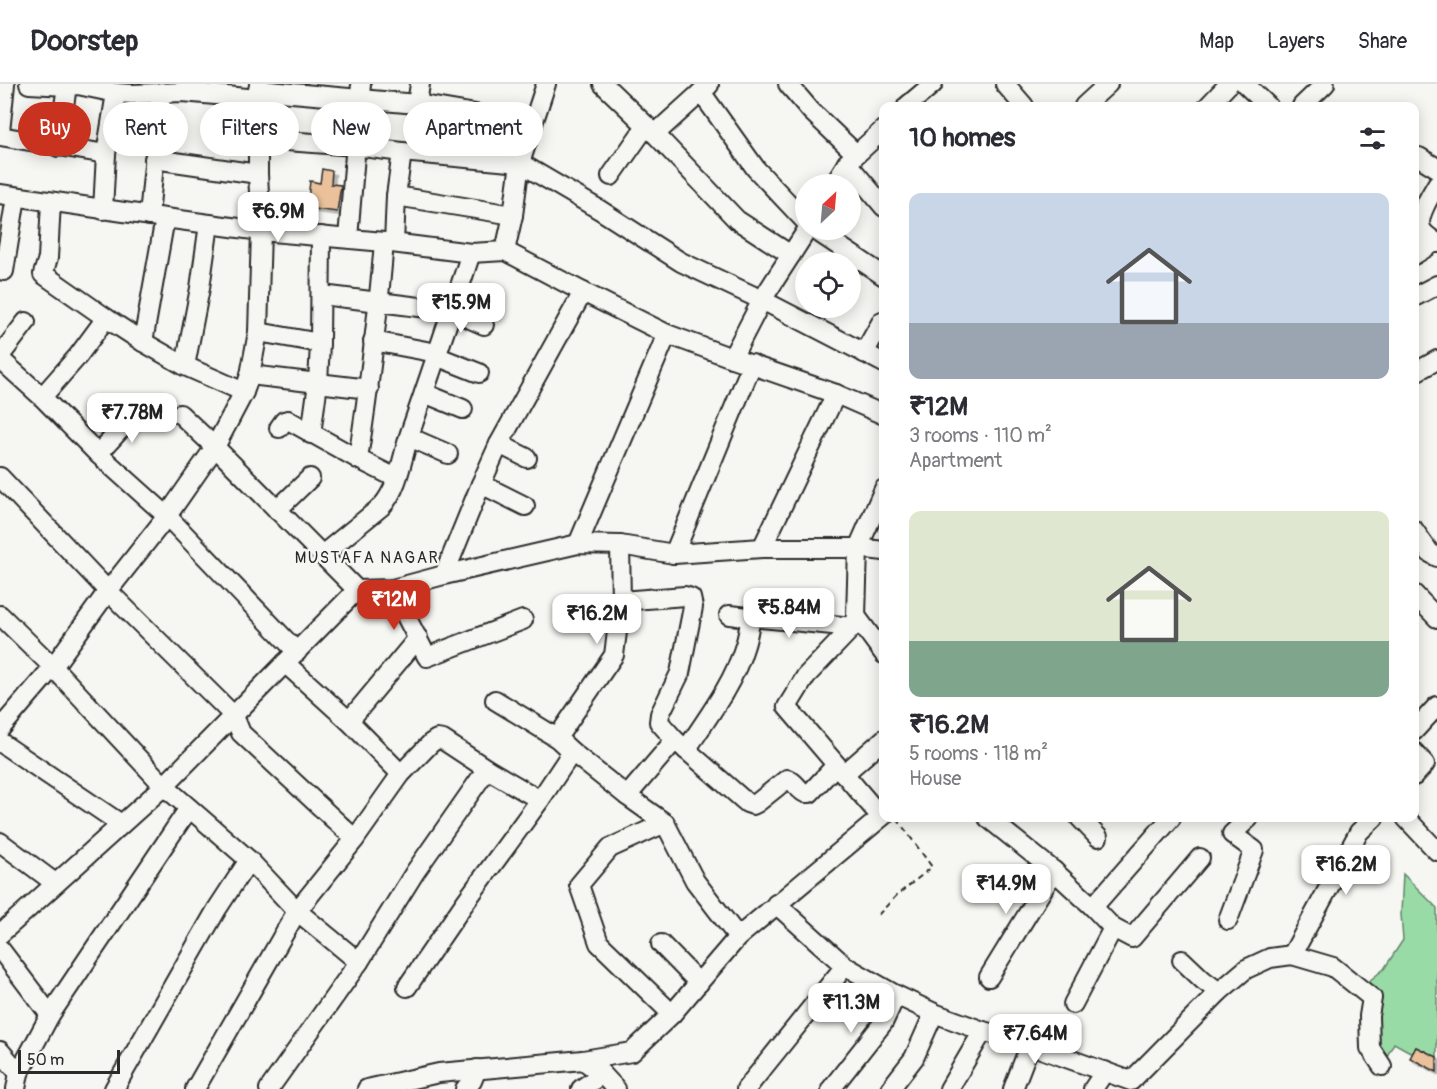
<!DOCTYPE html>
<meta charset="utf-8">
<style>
:root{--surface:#fff;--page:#f7f7f7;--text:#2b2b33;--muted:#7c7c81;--line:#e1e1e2;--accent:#c8321e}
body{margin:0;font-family:Pangolin,sans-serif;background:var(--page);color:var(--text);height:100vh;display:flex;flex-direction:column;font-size:22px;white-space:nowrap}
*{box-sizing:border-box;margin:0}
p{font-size:20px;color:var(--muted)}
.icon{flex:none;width:33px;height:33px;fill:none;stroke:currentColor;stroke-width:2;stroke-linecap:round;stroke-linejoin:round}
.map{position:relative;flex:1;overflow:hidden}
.sheet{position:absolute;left:879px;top:18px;width:540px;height:720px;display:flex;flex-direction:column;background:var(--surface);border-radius:12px;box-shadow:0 3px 15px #0003}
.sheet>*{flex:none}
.top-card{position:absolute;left:18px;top:18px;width:570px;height:54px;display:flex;gap:12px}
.needle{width:39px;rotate:26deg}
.fabs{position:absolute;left:795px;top:90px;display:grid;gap:12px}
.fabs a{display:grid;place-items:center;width:66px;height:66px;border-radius:50%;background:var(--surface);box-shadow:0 3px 15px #0003;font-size:30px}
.scale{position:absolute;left:18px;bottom:15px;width:102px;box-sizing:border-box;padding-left:6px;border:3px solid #2b2b2b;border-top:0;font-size:16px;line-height:21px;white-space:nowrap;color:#2b2b2b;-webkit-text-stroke:4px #f6f6f2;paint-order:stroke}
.price{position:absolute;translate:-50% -51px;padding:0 14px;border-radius:12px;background:#fff;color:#222;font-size:20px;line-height:39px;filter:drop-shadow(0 2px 3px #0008)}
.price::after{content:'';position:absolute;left:50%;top:36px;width:18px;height:14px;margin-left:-9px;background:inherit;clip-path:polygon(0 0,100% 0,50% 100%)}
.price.selected{background:var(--accent);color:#fff}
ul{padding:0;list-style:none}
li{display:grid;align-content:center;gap:12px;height:318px;padding:0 30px}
li span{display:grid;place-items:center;height:186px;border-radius:12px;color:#555}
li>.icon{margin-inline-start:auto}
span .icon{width:108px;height:108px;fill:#fffc;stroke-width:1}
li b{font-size:26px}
h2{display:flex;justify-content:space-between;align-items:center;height:72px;padding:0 30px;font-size:26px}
.pill{padding:0 21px;border-radius:27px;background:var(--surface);box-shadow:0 3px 15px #0003;font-size:21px;line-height:54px}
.pill.selected{background:var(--accent);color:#fff}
header{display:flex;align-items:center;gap:36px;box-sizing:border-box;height:84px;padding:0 30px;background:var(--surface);border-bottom:2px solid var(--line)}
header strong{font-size:28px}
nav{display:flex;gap:33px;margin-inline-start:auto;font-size:21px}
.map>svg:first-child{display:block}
.green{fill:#99dba6;stroke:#628368;stroke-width:1.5}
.building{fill:#eac19a;stroke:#2b2b2b;stroke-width:1.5;filter:url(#shadow)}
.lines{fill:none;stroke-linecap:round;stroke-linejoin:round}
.minor-casing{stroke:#2b2b2b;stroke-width:22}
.path{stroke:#2b2b2b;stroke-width:2;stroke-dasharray:6 4.5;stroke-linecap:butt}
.minor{stroke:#f6f6f2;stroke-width:18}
.labels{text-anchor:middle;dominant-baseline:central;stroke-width:5;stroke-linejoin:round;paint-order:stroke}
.neighbourhood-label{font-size:16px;letter-spacing:1.5px;fill:#2b2b2b;stroke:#f6f6f2}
</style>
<header>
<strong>Doorstep</strong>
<nav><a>Map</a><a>Layers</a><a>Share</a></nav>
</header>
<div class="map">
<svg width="1437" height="1005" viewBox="0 0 1437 1005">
<defs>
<filter id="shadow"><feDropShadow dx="3.5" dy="3.5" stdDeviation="0" flood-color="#0004"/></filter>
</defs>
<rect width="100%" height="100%" fill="#f6f6f2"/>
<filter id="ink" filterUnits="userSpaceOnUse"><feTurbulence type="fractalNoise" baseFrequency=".0167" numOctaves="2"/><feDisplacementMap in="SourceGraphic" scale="12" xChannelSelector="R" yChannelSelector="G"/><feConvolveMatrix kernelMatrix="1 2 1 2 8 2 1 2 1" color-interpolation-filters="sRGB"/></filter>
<g filter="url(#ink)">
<path class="green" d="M1403,790L1437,824V973L1416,963L1412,969L1394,959L1387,972L1377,959L1363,902L1384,885L1403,856L1401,830Z"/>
<g class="building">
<path d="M322,85L332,87L331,100L341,101L337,128L307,124L310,97L320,99Z"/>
<path d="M1416,963L1437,973V988L1410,974Z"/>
</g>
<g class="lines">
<defs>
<g id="minor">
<path d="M29,0L67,2L78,1L116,9L132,10L183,8L258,15"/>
<path d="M603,0L655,50L737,136L791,171"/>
<path d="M788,0L811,27L856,70"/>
<path d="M1005,0L1024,22"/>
<path d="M1245,0L1268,22"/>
<path d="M258,6L417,20L533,40"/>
<path d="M701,8L756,85L806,138"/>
<path d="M417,20L420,0"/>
<path d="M907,22L933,0"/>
<path d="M1084,22L1108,0"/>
<path d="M1208,22L1229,0"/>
<path d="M1302,22L1325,0"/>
<path d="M0,48L5,0"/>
<path d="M655,50L709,1"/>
<path d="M0,52L106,70"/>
<path d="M258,55L355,62L402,68L520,79L600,126L681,178L762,216L884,279"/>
<path d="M58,63L67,2"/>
<path d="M1419,73L1437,84"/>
<path d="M154,75L258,90"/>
<path d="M847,79L884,123"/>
<path d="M611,92L646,42"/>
<path d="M834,100L847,79L884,45"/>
<path d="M1437,100C1431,111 1415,134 1422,146C1425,151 1433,156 1437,159"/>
<path d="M0,110L165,134L261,147L384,158L471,169L505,167L583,208L667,250L732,274L836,310L884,331"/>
<path d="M396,112L513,131"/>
<path d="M51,118L48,174L43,190L106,234"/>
<path d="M103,126L106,70L116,9"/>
<path d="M149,132L161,8"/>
<path d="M815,146L884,192"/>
<path d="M348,154L361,0"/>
<path d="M394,159L396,112L402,68"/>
<path d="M505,167L513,131L520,79L546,0"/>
<path d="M1414,171L1435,158"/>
<path d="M4,187L16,113"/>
<path d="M322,211L452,227L484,241"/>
<path d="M1414,213L1437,201"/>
<path d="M258,248L320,259L321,152"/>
<path d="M373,257L437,269"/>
<path d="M143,258L165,134"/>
<path d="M864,269L882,237L884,238"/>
<path d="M0,272L26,238"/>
<path d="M436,272L479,289"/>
<path d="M732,274L762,216L807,146"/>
<path d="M0,275L42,313L98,370L167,432L297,568"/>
<path d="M185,282L200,204L209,140"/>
<path d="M1414,289L1437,276"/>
<path d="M250,291L369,305"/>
<path d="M424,309L463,325"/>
<path d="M42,313L78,272L106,234L143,258L185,282L244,308"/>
<path d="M180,330L215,363L357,506"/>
<path d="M279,344L284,337L288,336L358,375L396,394"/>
<path d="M311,350L318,299L320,259"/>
<path d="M409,353L448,370"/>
<path d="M499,360L527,374"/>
<path d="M98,370L138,326"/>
<path d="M358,375C369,303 378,231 384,158"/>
<path d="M0,393L108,507L234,632L241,649L355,755"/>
<path d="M481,400L525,422"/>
<path d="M277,426L310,394"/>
<path d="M1414,446L1430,469L1437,473"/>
<path d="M578,460L667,250"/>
<path d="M762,464L836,310"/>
<path d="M674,470L752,280"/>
<path d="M322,471L382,422C399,403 402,373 410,349C431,289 451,229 471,169"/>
<path d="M444,491L481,400L499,360L583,208"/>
<path d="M392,505L427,573L523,536"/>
<path d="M1414,510L1437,534"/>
<path d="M621,517L685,512L691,514L693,523L680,589L660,630L659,638L675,656L747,719L753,721L757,719L787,695C795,697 798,706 805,709H810L836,681"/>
<path d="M0,531L53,583L164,702L249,776L297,827L359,878"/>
<path d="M729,531L853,543"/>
<path d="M856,532L884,570"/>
<path d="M285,579L349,637L401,690"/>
<path d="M495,616L557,654L572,668L627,712L665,739"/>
<path d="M349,637L418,554"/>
<path d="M0,645L53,583L108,507L167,432L215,363L244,308L250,291L258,248L261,147L258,90V15L259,0"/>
<path d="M1414,647L1437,622"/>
<path d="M557,654L614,571L621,517L620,461"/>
<path d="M0,658L121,740"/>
<path d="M686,666C708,633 734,599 745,561C748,552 749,542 751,533"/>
<path d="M1414,668L1425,680L1414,692"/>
<path d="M844,690L884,655"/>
<path d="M627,712L675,656"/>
<path d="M881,733L787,623L806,592L853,543L856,532L858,464L884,405"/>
<path d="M988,734L1054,787L1093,823L1113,844L1132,854L1200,774"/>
<path d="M1080,734L1098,753"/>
<path d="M1406,734L1437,767"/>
<path d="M0,758L55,799"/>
<path d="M776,820L845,882L896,911L934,929L983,947L1030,961L1131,997L1219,908L1246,885L1270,874L1292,871L1333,883L1372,914L1369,932L1370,964L1382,982"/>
<path d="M1093,823L1171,734"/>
<path d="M1228,836L1254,766L1232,750L1249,734"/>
<path d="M0,850L164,702L357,506L392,505L444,491L578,460L620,461L674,470L762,464H858L884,467"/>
<path d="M661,860L699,899"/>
<path d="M0,865L50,931"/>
<path d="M1292,871L1359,748L1374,734"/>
<path d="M1182,876L1203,896L1219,908"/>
<path d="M989,893L1054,787"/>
<path d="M407,903L466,817L540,716L572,668"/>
<path d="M1073,920L1113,844"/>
<path d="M672,930L599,859L579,801L610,764L665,739L695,797L738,853"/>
<path d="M0,967L19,989"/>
<path d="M583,976L602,990L616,1005"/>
<path d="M16,1005L19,989L50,931L189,724"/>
<path d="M114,1005L217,825L249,776"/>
<path d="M195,1005L297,827L355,755L401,690L431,659L437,655L443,656L487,685L540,716"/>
<path d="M269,1005L359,878L415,788L487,685"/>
<path d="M367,1005L439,989L583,976L632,968L672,930L738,853L884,731"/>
<path d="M465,1005L472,997L477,985"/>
<path d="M581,1005L602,990"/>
<path d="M746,1005L845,882"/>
<path d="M831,1005L883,939L896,911"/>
<path d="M890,1005L914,974L934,929"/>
<path d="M949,1005L983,947"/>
<path d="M1013,1005L1030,961"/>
<path d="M1093,1005L1105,987"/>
</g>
</defs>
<use href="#minor" class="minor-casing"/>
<path class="path" d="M878,831L897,811L932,783L898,736"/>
<use href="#minor" class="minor"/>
</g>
</g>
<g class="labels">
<g class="neighbourhood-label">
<text x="367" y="474">MUSTAFA NAGAR</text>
</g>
</g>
</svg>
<div class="fabs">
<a><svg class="needle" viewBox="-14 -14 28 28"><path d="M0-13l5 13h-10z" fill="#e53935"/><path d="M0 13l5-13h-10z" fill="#7c7c81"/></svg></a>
<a><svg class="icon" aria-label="locate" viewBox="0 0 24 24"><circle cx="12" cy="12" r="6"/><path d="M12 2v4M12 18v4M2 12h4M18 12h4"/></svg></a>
</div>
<div class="scale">50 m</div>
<b class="price" style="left:278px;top:159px">₹6.9M</b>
<b class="price" style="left:461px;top:250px">₹15.9M</b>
<b class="price" style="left:132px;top:360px">₹7.78M</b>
<b class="price selected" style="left:394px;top:547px">₹12M</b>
<b class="price" style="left:789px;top:555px">₹5.84M</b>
<b class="price" style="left:597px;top:561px">₹16.2M</b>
<b class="price" style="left:1346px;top:812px">₹16.2M</b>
<b class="price" style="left:1006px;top:831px">₹14.9M</b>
<b class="price" style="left:851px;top:950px">₹11.3M</b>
<b class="price" style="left:1035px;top:981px">₹7.64M</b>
<div class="top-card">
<a class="pill selected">Buy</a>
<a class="pill">Rent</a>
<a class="pill">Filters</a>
<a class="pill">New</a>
<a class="pill">Apartment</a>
</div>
<section class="sheet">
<h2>10 homes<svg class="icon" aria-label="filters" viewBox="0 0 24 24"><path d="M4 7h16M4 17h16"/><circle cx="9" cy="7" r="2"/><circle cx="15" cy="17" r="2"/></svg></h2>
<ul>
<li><span style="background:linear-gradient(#c9d6e8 70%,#9aa5b1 0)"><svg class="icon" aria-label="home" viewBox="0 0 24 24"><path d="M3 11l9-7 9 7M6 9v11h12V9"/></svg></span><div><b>₹12M</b><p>3 rooms · 110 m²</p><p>Apartment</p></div></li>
<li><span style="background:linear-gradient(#dfe7d0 70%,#7fa58c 0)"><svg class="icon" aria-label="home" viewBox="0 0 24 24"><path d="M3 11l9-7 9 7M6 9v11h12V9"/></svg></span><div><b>₹16.2M</b><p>5 rooms · 118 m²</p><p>House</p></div></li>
</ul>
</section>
</div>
